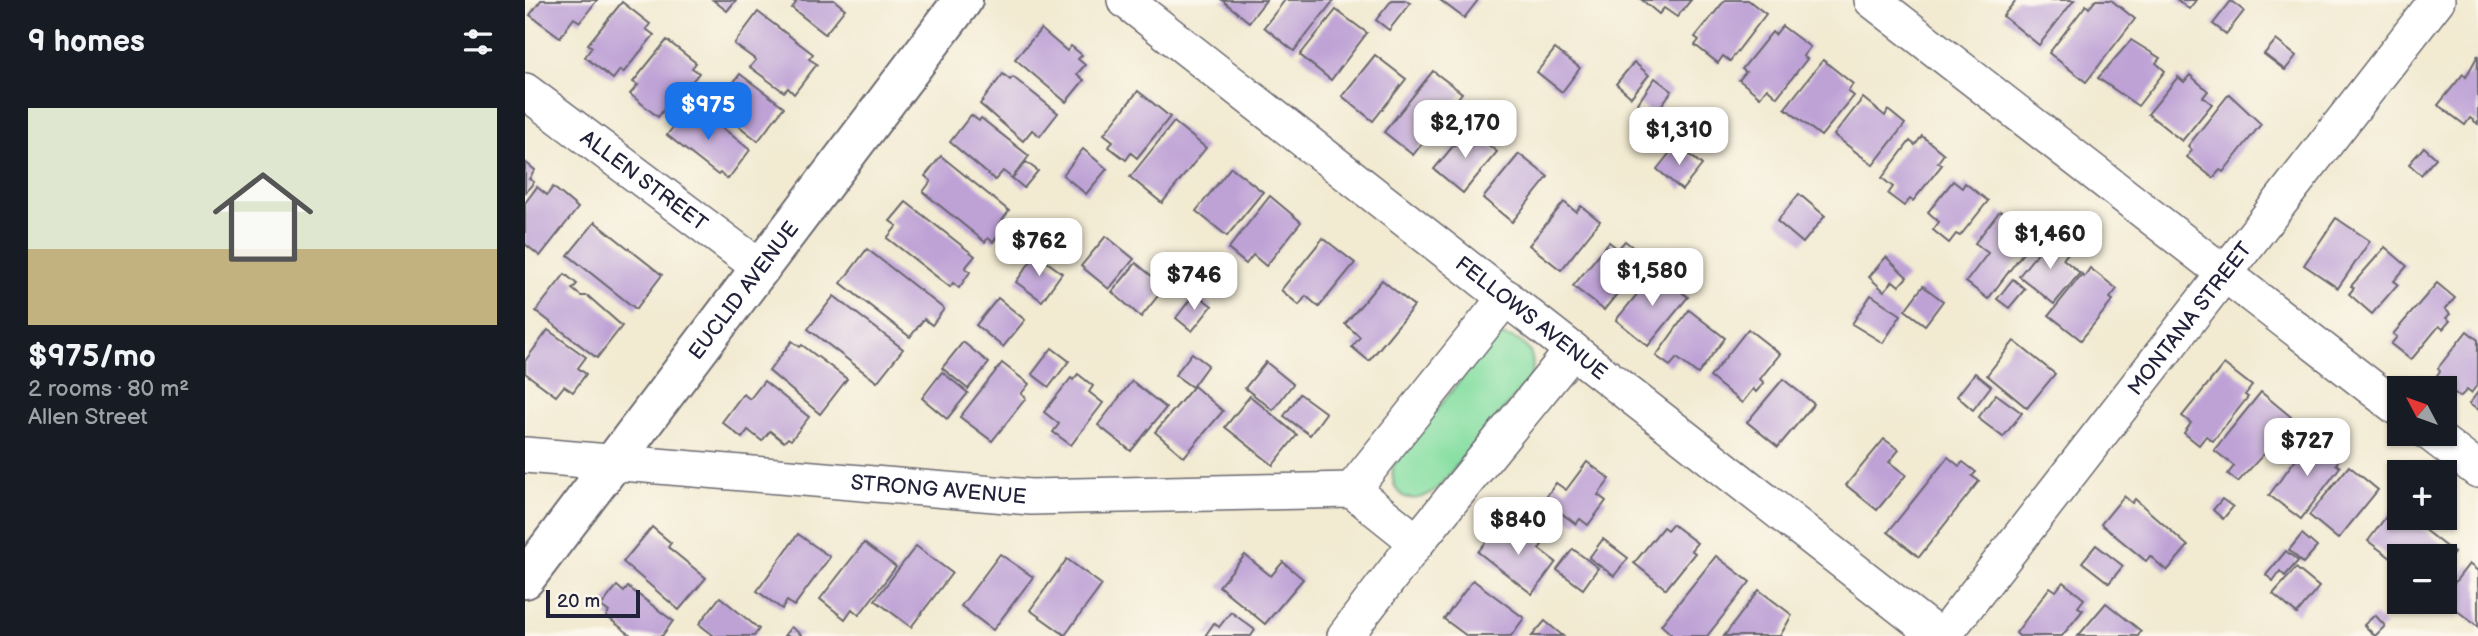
<!DOCTYPE html>
<meta charset="utf-8">
<style>
:root{--surface:#171b24;--page:#242831;--text:#f1f3f6;--muted:#9ea1a6;--line:#363941;--accent:#1a73e8}
body{margin:0;font-family:"Balsamiq Sans",sans-serif;background:var(--page);color:var(--text);height:100vh;display:flex;flex-direction:column;font-size:26px;white-space:nowrap}
*{box-sizing:border-box;margin:0}
p{font-size:23px;color:var(--muted)}
.icon{flex:none;width:38px;height:38px;fill:none;stroke:currentColor;stroke-width:2;stroke-linecap:round;stroke-linejoin:round}
.map{position:relative;flex:1;overflow:hidden}
.side{display:flex;flex-direction:column;background:var(--surface);width:525px}
.side>*{flex:none}
.needle{width:46px;rotate:311deg}
.buttons{position:absolute;left:1862px;top:376px;display:grid;gap:14px}
.buttons a{display:grid;place-items:center;width:70px;height:70px;border-radius:0px;background:var(--surface);box-shadow:0 2px 5px #0004;font-size:35px}
.scale{position:absolute;left:21px;bottom:18px;width:94px;box-sizing:border-box;padding-left:7px;border:4px solid #22223b;border-top:0;font-size:19px;line-height:24px;white-space:nowrap;color:#22223b;-webkit-text-stroke:5px #fbf7ec;paint-order:stroke}
.price{position:absolute;translate:-50% -60px;padding:0 16px;border-radius:14px;background:#fff;color:#222;font-size:23px;line-height:46px;filter:drop-shadow(0 2px 4px #0008)}
.price::after{content:'';position:absolute;left:50%;top:42px;width:21px;height:16px;margin-left:-10px;background:inherit;clip-path:polygon(0 0,100% 0,50% 100%)}
.price.selected{background:var(--accent);color:#fff}
ul{padding:0;list-style:none}
li{display:grid;align-content:center;gap:14px;height:371px;padding:0 28px}
li+li{border-top:2px solid var(--line)}
li span{display:grid;place-items:center;height:217px;border-radius:0px;color:#555}
li>.icon{margin-inline-start:auto}
span .icon{width:126px;height:126px;fill:#fffc;stroke-width:1}
li b{font-size:30px}
h2{display:flex;justify-content:space-between;align-items:center;height:84px;padding:0 28px;font-size:30px}
main{display:flex;flex:1;min-height:0}
.map>svg:first-child{display:block}
.green{fill:#87dfa3;stroke:#54806f;stroke-width:2}
.building{fill:#bea2d6}
.lines{fill:none;stroke-linecap:round;stroke-linejoin:round}
.street-casing{stroke:#6b6870;stroke-width:38}
.secondary-casing{stroke:#6b6870;stroke-width:42}
.street{stroke:#fff;stroke-width:35}
.secondary{stroke:#fff;stroke-width:38}
.labels{text-anchor:middle;dominant-baseline:central;stroke-width:7;stroke-linejoin:round;paint-order:stroke}
.street-label{font-size:21px;fill:#22223b;stroke:#fbf7ec}
</style>
<main>
<section class="side">
<h2>9 homes<svg class="icon" aria-label="filters" viewBox="0 0 24 24"><path d="M4 7h16M4 17h16"/><circle cx="9" cy="7" r="2"/><circle cx="15" cy="17" r="2"/></svg></h2>
<ul>
<li><span style="background:linear-gradient(#dfe7d0 65%,#c2b280 0)"><svg class="icon" aria-label="home" viewBox="0 0 24 24"><path d="M3 11l9-7 9 7M6 9v11h12V9"/></svg></span><div><b>$975/mo</b><p>2 rooms · 80 m²</p><p>Allen Street</p></div></li>
</ul>
</section>
<div class="map">
<svg width="1953" height="636" viewBox="0 0 1953 636">
<rect width="100%" height="100%" fill="#fbf7ec"/>
<filter id="ink" filterUnits="userSpaceOnUse"><feTurbulence type="fractalNoise" baseFrequency=".0143" numOctaves="2"/><feDisplacementMap in="SourceGraphic" scale="14" xChannelSelector="R" yChannelSelector="G"/><feConvolveMatrix kernelMatrix="1 2 1 2 8 2 1 2 1" color-interpolation-filters="sRGB"/></filter>
<filter id="wash" filterUnits="userSpaceOnUse"><feTurbulence type="fractalNoise" baseFrequency=".00686" numOctaves="4" result="noise"/><feDisplacementMap in="SourceGraphic" scale="28" xChannelSelector="R" yChannelSelector="G"/><feGaussianBlur stdDeviation="1.57" result="paint"/><feColorMatrix in="noise" values="0 0 0 0 0 0 0 0 0 0 0 0 0 0 0 0 0 1.4 0 .05"/><feComposite in="paint" operator="in"/></filter>
<g filter="url(#wash)">
<rect width="100%" height="100%" fill="#f2ead1"/>
<path class="green" d="M979,336C1003,340 1013,357 1005,379L913,488C888,508 864,499 868,466L967,339Z"/>
<g id="blocks">
<g class="building">
<path d="M16,0H72L55,22L49,18L35,37L5,15Z"/>
<path d="M188,0H211L202,11Z"/>
<path d="M267,0H309L320,9L300,34L267,8L271,3Z"/>
<path d="M697,0H741L724,22Z"/>
<path d="M760,0H809L769,51L739,27Z"/>
<path d="M867,0H880L885,3L864,30L851,20Z"/>
<path d="M915,0H953L939,18Z"/>
<path d="M1117,0H1166L1152,17L1139,8L1134,14Z"/>
<path d="M1200,0H1223L1241,14L1205,61L1198,56L1193,63L1170,45L1174,40L1170,37Z"/>
<path d="M1491,0H1549L1514,45L1478,16Z"/>
<path d="M1571,0H1586L1610,19L1561,82L1524,53L1561,5L1564,8Z"/>
<path d="M1651,0H1671L1664,9Z"/>
<path d="M1706,1L1719,11L1701,34L1688,24Z"/>
<path d="M97,2L125,24L121,29L129,35L98,73L95,70L88,79L60,57L67,47L63,44Z"/>
<path d="M811,10L842,33L806,80L775,55Z"/>
<path d="M233,12L288,54L284,59L292,64L269,94L263,88L259,92L225,67L231,60L209,44Z"/>
<path d="M1257,26L1285,47L1278,56L1282,59L1252,97L1242,88L1235,97L1214,80L1221,72L1217,69L1247,32L1250,35Z"/>
<path d="M516,29L542,51L546,46L557,55L553,59L560,65L552,74L559,80L541,102L490,59Z"/>
<path d="M142,40L171,63L167,68L174,73L143,111L140,108L133,117L105,94L113,85L108,82Z"/>
<path d="M1606,40L1635,58L1631,63L1640,71L1613,106L1573,78Z"/>
<path d="M1751,40L1771,56L1760,70L1739,54Z"/>
<path d="M1030,49L1055,68L1037,92L1012,72Z"/>
<path d="M850,55L881,79L848,121L817,96Z"/>
<path d="M1953,55V124L1945,118L1940,125L1913,105L1938,74L1941,77Z"/>
<path d="M1298,60L1328,84L1323,91L1329,96L1296,136L1260,108Z"/>
<path d="M1109,62L1124,75L1106,97L1091,84Z"/>
<path d="M908,71L937,93L888,155L859,132Z"/>
<path d="M215,74L259,107L233,141L190,107Z"/>
<path d="M478,74L485,80L488,77L533,113L515,136L507,130L498,141L455,104Z"/>
<path d="M1665,75L1683,91L1678,97L1687,104L1657,141L1623,114L1653,77L1659,82Z"/>
<path d="M1130,78L1147,91L1129,115L1113,103Z"/>
<path d="M613,91L645,117L612,158L606,153L601,160L584,147L588,141L579,134Z"/>
<path d="M1704,94L1736,124L1698,172L1695,170L1688,178L1662,157L1667,150L1663,146Z"/>
<path d="M1338,98L1360,116L1363,110L1380,124L1348,165L1309,135Z"/>
<path d="M167,103L225,150L203,179L195,173L193,175L142,135Z"/>
<path d="M446,115L454,121L456,118L504,156L487,178L478,171L470,180L425,142Z"/>
<path d="M1174,115L1192,128L1176,149L1158,136Z"/>
<path d="M649,122L681,148L637,203L605,177Z"/>
<path d="M943,128L972,152L938,193L909,169Z"/>
<path d="M1397,136L1419,154L1413,162L1417,165L1388,201L1385,199L1379,206L1363,194L1368,187L1357,178L1385,141L1390,145Z"/>
<path d="M1152,144L1177,165L1157,190L1132,169Z"/>
<path d="M1899,147L1911,158L1896,175L1884,164Z"/>
<path d="M558,149L582,169L561,194L538,175Z"/>
<path d="M994,154L1023,177L987,222L958,198Z"/>
<path d="M416,156L484,211L475,223L480,227L468,242L463,238L460,242L398,192L406,181L400,176Z"/>
<path d="M0,162L10,170L4,179L9,182L0,193Z"/>
<path d="M501,162L513,171L499,188L487,178Z"/>
<path d="M706,167L738,192L702,236L671,211Z"/>
<path d="M1428,181L1437,188L1440,183L1463,201L1435,236L1431,234L1424,243L1408,230L1414,222L1403,212Z"/>
<path d="M12,187L22,195L28,187L53,208L15,256L0,244V203Z"/>
<path d="M1274,194L1300,216L1278,243L1252,221Z"/>
<path d="M745,196L776,222L741,266L728,255L721,264L703,249Z"/>
<path d="M381,202L450,256L440,268L445,272L434,288L428,283L425,287L362,238L372,226L365,221Z"/>
<path d="M1039,202L1051,212L1056,206L1075,221L1036,270L1004,245Z"/>
<path d="M1475,211L1510,237L1463,299L1441,282L1463,253L1450,243Z"/>
<path d="M1811,218L1845,241L1813,288L1779,265Z"/>
<path d="M70,222L137,275L111,309L43,255Z"/>
<path d="M581,236L609,259L584,289L556,266Z"/>
<path d="M1525,237L1544,252L1538,259L1555,273L1529,304L1494,276Z"/>
<path d="M798,238L830,263L794,307L781,296L774,305L756,290Z"/>
<path d="M1100,241L1121,258L1079,310L1048,286L1084,242L1093,249Z"/>
<path d="M1860,247L1882,266L1869,281L1873,284L1847,314L1824,294L1829,288L1826,286Z"/>
<path d="M342,249L419,309L407,325L399,319L385,337L316,283Z"/>
<path d="M511,254L537,273L517,301L491,282Z"/>
<path d="M1361,257L1382,277L1374,286L1368,281L1359,291L1344,277Z"/>
<path d="M611,263L640,287L616,317L587,292Z"/>
<path d="M1565,268L1592,289L1585,298L1588,300L1556,340L1524,315L1557,274L1559,277Z"/>
<path d="M1131,271L1163,297L1123,346L1091,320Z"/>
<path d="M40,274L52,284L47,289L56,296H63L97,326L72,358L11,311Z"/>
<path d="M1488,279L1500,289L1484,308L1472,299Z"/>
<path d="M857,280L889,306L844,361L827,347L835,337L820,324Z"/>
<path d="M1912,283L1930,298L1920,309L1925,314L1921,318L1925,321L1918,329L1914,326L1886,360L1866,344L1872,337L1868,334Z"/>
<path d="M1398,286L1418,301L1400,325L1380,310Z"/>
<path d="M670,293L687,306L667,331L651,318Z"/>
<path d="M1346,295L1376,315L1358,343L1327,324Z"/>
<path d="M309,296L378,349L352,382L283,329Z"/>
<path d="M473,298L500,320L478,347L451,325Z"/>
<path d="M1164,310L1200,338L1173,374L1152,358L1145,366L1131,356Z"/>
<path d="M1223,329L1255,354L1235,379L1239,383L1231,392L1228,389L1217,403L1185,377Z"/>
<path d="M23,330L61,357L53,368L61,374L48,392L39,386L31,396L0,373V361Z"/>
<path d="M1942,331L1953,340V384L1946,393L1942,390L1935,397L1910,378L1915,371L1913,368Z"/>
<path d="M267,341L275,347L277,345L322,379L295,414L244,371Z"/>
<path d="M1489,341L1530,374L1502,408L1462,375Z"/>
<path d="M438,342L464,363L443,389L417,368Z"/>
<path d="M527,348L544,361L524,387L507,374Z"/>
<path d="M667,353L683,365L667,387L650,375Z"/>
<path d="M741,362L768,384L748,410L720,388Z"/>
<path d="M477,363L504,384L496,394L501,398L467,441L435,417Z"/>
<path d="M1699,364L1727,386L1720,395L1723,397L1688,441L1681,436L1674,445L1659,433L1666,423L1657,416Z"/>
<path d="M417,372L443,393L422,419L397,398Z"/>
<path d="M1450,373L1466,386L1448,410L1432,396Z"/>
<path d="M553,374L568,386L564,392L578,403L546,445L528,432L534,424L519,412L546,378L548,380Z"/>
<path d="M1258,379L1289,404L1253,447L1222,422Z"/>
<path d="M239,381L284,417L266,440L263,438L259,442L245,431L237,441L223,430L217,438L197,422L218,394L225,399Z"/>
<path d="M607,381L641,408L606,451L573,425Z"/>
<path d="M669,386L698,411L659,457L630,432Z"/>
<path d="M1736,392L1766,417L1747,440L1750,442L1713,482L1703,474L1709,466L1689,450Z"/>
<path d="M1953,392V410L1944,404Z"/>
<path d="M775,394L801,413L785,435L759,416Z"/>
<path d="M1471,394L1497,413L1478,437L1453,418Z"/>
<path d="M725,396L772,435L748,465L700,427Z"/>
<path d="M1792,438L1816,457L1811,464L1815,467L1776,519L1744,495L1782,444L1786,446Z"/>
<path d="M1359,439L1374,450L1364,462L1381,475L1352,510L1321,485Z"/>
<path d="M1423,457L1434,466L1438,462L1451,472L1447,476L1454,481L1394,557L1363,532Z"/>
<path d="M1062,462L1085,479L1073,495L1081,501L1063,525L1055,519L1051,524L1019,500L1031,483L1041,490Z"/>
<path d="M1824,466L1853,490L1813,539L1784,515Z"/>
<path d="M1599,496L1607,503L1610,499L1663,546L1642,571L1625,556L1621,561L1576,524Z"/>
<path d="M1697,499L1708,507L1698,519L1688,510Z"/>
<path d="M1869,506L1874,510V518H1884L1929,553L1920,565V556H1874V564L1843,541Z"/>
<path d="M977,522L1002,542L1006,537L1017,545L1014,549L1031,562L1007,594L953,552Z"/>
<path d="M1147,524L1172,543L1166,550L1170,553L1141,589L1109,563L1138,527L1142,530Z"/>
<path d="M127,527L146,543L143,547L181,578L154,610L98,562Z"/>
<path d="M273,534L305,557L269,606L262,601L257,609L232,591Z"/>
<path d="M1777,534L1792,547L1778,563L1764,550Z"/>
<path d="M1078,539L1103,558L1089,576L1064,558Z"/>
<path d="M339,543L371,567L334,615L327,609L320,619L295,599Z"/>
<path d="M1571,545L1598,566L1584,583L1557,562Z"/>
<path d="M391,546L427,573L386,627L350,600Z"/>
<path d="M1048,549L1073,568L1058,589L1032,570Z"/>
<path d="M1761,551L1773,561L1760,576L1755,571L1748,581L1741,575Z"/>
<path d="M475,554L508,577L468,630L436,606Z"/>
<path d="M720,555L746,576L758,562L778,579L740,624L694,586Z"/>
<path d="M1191,556L1225,582L1182,636H1144L1146,634L1136,625Z"/>
<path d="M542,559L577,585L540,635L505,610Z"/>
<path d="M1944,564L1953,571V627L1920,601V595Z"/>
<path d="M1771,568L1794,587L1772,614L1748,594Z"/>
<path d="M948,580L999,618L986,636H942L919,619Z"/>
<path d="M1538,582L1559,599L1553,607L1558,610L1537,636H1494L1491,633L1525,587L1531,591Z"/>
<path d="M92,586L99,592L103,587L148,621L137,636H107L81,616L84,612L76,606Z"/>
<path d="M1234,590L1267,615L1255,636H1199Z"/>
<path d="M195,597L234,629L229,636H189L174,624Z"/>
<path d="M1581,603L1616,631L1613,636H1553Z"/>
<path d="M706,612L730,630L726,636H680L689,623L694,627Z"/>
<path d="M1850,615L1860,626L1850,636L1839,625Z"/>
<path d="M1020,621L1038,636H1007Z"/>
<path d="M266,627L278,636H259Z"/>
</g>
</g>
</g>
<g filter="url(#ink)">
<use href="#blocks" fill-opacity="0" stroke="#6b6870" stroke-width="2"/>
<g class="lines">
<defs>
<g id="street">
<path id="s1" d="M600,0L1413,636"/>
<path d="M1347,0L1874,409"/>
<path id="s2" d="M0,91L237,269"/>
<path d="M1906,434L1953,470"/>
<path id="s3" d="M0,455L506,497L827,490L892,542"/>
<path d="M827,490L981,297"/>
<path d="M820,636L892,542L1048,350"/>
<path id="s4" d="M1418,636L1912,0"/>
</g>
<g id="secondary">
<path id="s5" d="M0,579L438,0"/>
</g>
</defs>
<use href="#street" class="street-casing"/>
<use href="#secondary" class="secondary-casing"/>
<use href="#street" class="street"/>
<use href="#secondary" class="secondary"/>
</g>
</g>
<g class="labels">
<g class="street-label">
<text stroke="none"><textPath href="#s2" startOffset="149">ALLEN STREET</textPath></text>
<text stroke="none"><textPath href="#s5" startOffset="362">EUCLID AVENUE</textPath></text>
<text stroke="none"><textPath href="#s1" startOffset="516">FELLOWS AVENUE</textPath></text>
<text stroke="none"><textPath href="#s4" startOffset="402">MONTANA STREET</textPath></text>
<text stroke="none"><textPath href="#s3" startOffset="415">STRONG AVENUE</textPath></text>
</g>
</g>
</svg>
<div class="buttons">
<a><svg class="needle" viewBox="-14 -14 28 28"><path d="M0-13l5 13h-10z" fill="#e53935"/><path d="M0 13l5-13h-10z" fill="#9ea1a6"/></svg></a>
<a>+</a>
<a>−</a>
</div>
<div class="scale">20 m</div>
<b class="price selected" style="left:183px;top:142px">$975</b>
<b class="price" style="left:940px;top:160px">$2,170</b>
<b class="price" style="left:1154px;top:167px">$1,310</b>
<b class="price" style="left:1525px;top:271px">$1,460</b>
<b class="price" style="left:514px;top:278px">$762</b>
<b class="price" style="left:1127px;top:308px">$1,580</b>
<b class="price" style="left:669px;top:312px">$746</b>
<b class="price" style="left:1782px;top:478px">$727</b>
<b class="price" style="left:993px;top:557px">$840</b>
</div>
</main>
